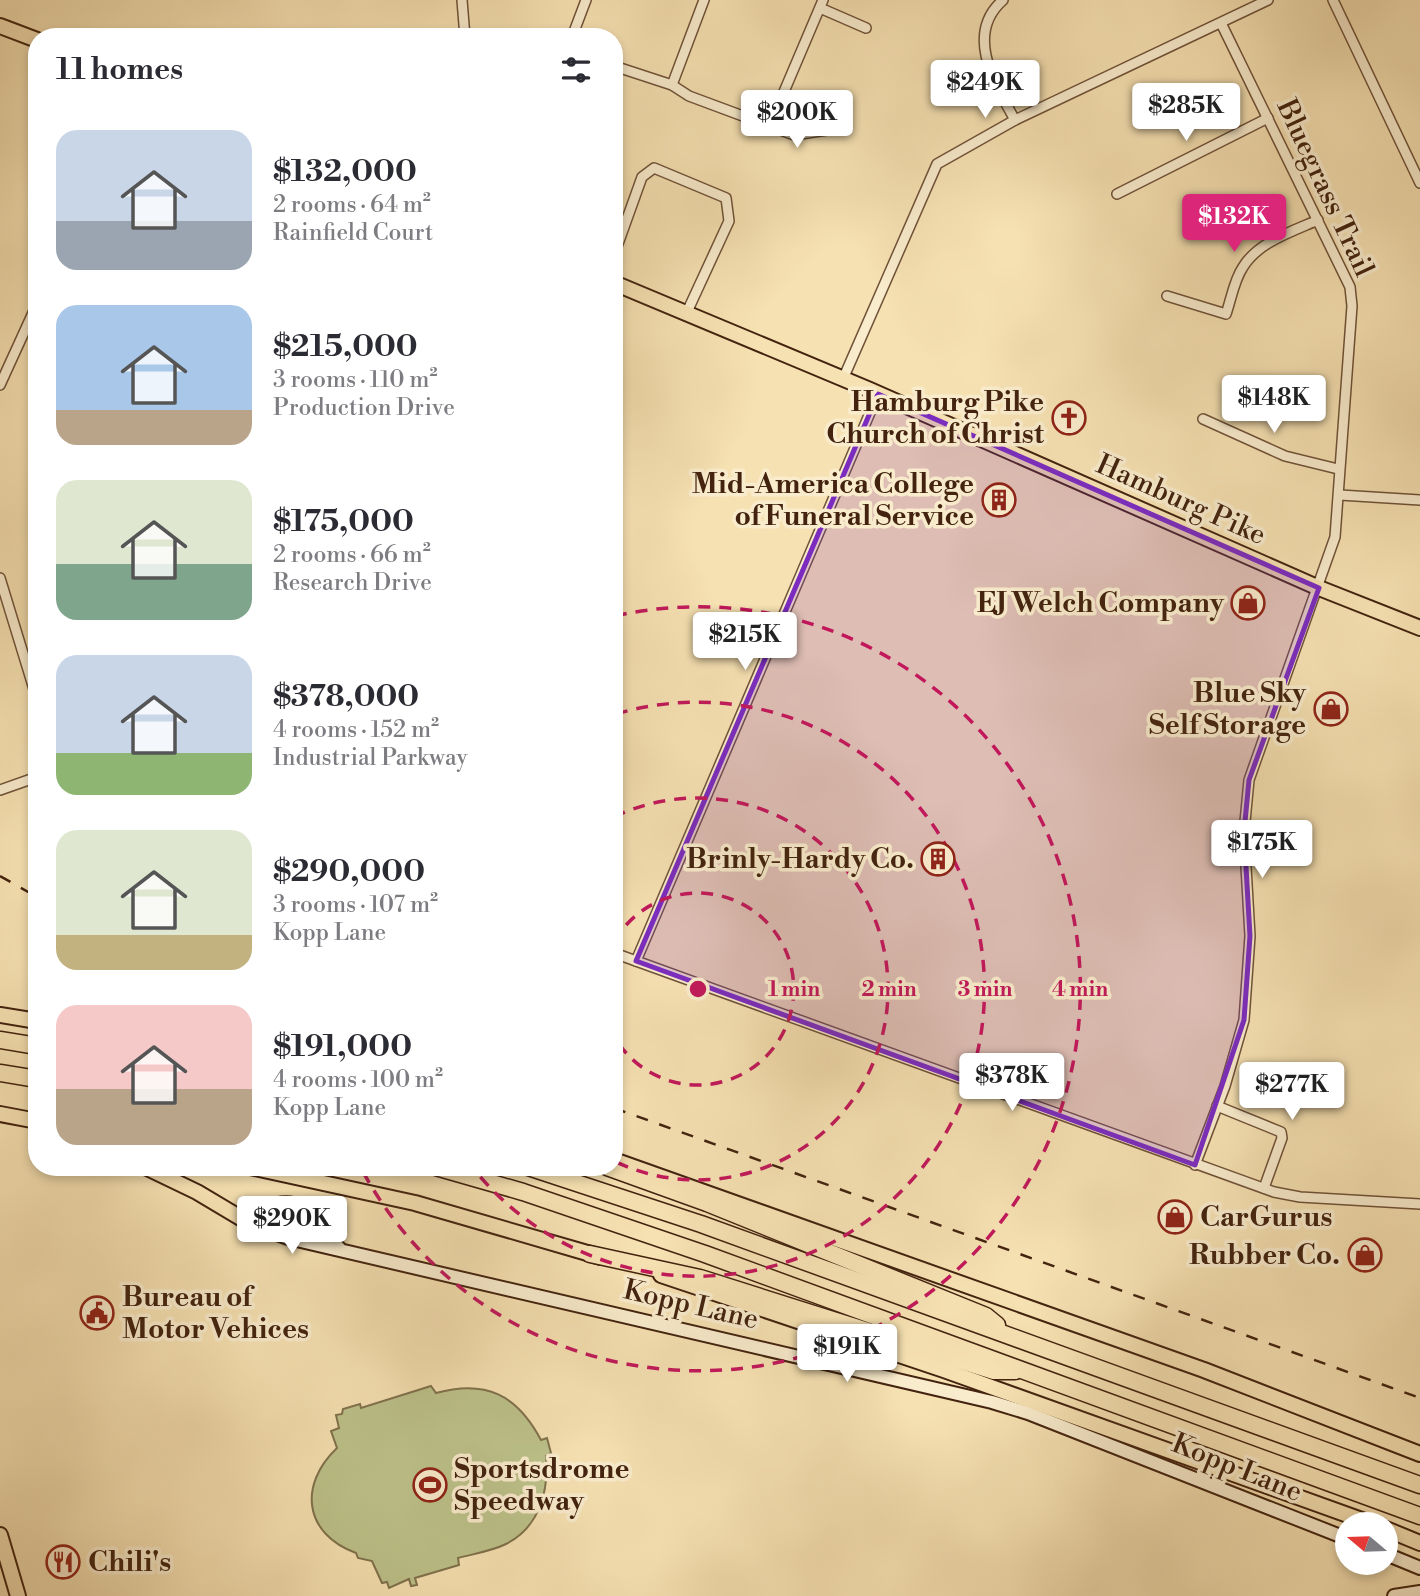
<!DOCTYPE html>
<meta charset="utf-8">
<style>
:root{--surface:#fff;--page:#f2f2f3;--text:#2b2b33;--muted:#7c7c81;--accent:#db2777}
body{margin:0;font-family:"Libre Bodoni",serif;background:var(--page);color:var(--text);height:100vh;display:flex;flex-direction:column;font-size:26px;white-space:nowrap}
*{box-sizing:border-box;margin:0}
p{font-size:23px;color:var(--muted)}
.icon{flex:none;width:38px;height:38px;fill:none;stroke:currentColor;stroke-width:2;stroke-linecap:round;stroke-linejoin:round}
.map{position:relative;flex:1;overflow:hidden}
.panel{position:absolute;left:28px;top:28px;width:595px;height:1148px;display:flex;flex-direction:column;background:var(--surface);border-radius:28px;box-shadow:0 4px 10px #0003}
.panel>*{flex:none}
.needle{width:46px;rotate:289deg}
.buttons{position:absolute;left:1335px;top:1512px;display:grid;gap:14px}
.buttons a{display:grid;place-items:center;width:63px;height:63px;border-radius:50%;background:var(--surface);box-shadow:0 4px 10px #0003;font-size:35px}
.price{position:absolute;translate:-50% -60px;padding:0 16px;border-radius:7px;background:#fff;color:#222;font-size:23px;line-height:46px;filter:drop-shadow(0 2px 4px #0008)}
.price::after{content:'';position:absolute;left:50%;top:42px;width:21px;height:16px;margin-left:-10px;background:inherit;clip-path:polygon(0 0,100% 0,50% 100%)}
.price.on{background:var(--accent);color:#fff}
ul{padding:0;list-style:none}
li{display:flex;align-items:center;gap:21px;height:175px;padding:0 28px}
li span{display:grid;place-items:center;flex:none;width:196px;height:140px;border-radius:21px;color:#555}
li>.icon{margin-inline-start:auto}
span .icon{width:84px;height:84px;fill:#fffc;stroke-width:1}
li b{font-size:30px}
h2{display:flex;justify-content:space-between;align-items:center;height:84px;padding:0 28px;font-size:30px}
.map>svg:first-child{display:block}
.green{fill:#bdc28b;stroke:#80724d;stroke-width:2}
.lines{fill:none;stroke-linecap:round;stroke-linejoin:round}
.street-casing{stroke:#705238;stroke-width:12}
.secondary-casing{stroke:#43230f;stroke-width:16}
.primary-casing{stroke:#43230f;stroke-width:18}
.highway-casing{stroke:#43230f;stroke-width:19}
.street{stroke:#f9eccd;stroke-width:9}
.secondary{stroke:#f9eccd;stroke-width:12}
.primary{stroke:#f6e1b2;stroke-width:14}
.highway{stroke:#f6e1b2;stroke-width:16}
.rail{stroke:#43230f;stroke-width:2.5;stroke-dasharray:12 12;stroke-linecap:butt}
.marked{fill:#7b2cbf;fill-opacity:0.2;stroke:#7b2cbf;stroke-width:5;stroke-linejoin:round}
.ring{fill:none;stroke:#c2185b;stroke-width:3.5;stroke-dasharray:12 9}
.labels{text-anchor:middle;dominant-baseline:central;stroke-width:7;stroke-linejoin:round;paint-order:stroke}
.street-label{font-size:28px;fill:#43230f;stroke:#f9eccd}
.poi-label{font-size:28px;font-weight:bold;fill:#43230f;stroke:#f9eccd;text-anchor:end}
.centre{fill:#c2185b;stroke:#f9eccd;stroke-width:3.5}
.ring-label{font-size:21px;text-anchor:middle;font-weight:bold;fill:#c2185b;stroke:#f9eccd;stroke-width:7;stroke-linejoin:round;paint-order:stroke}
</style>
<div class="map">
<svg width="1420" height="1596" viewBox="0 0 1420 1596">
<rect width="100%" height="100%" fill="#f6e1b2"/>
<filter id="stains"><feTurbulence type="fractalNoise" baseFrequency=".00286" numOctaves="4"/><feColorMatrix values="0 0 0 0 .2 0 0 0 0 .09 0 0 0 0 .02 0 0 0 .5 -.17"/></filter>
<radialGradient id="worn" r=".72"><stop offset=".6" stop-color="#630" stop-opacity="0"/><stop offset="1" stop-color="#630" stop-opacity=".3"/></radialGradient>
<path class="green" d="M431,1386L436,1393C486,1379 517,1395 541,1440L547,1438L551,1453L546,1456C549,1490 540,1527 506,1544C492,1551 473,1554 458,1558L459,1565L415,1578L417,1585L411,1586L409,1579L389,1588L387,1582L382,1583L372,1561L358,1558L356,1553C304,1534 298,1485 337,1448L331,1431L339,1428L336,1415L342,1414L343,1409L360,1404L361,1408Z"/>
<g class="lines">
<defs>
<g id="street">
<path d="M462,0L465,37"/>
<path d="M1003,0C964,34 995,84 1015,120"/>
<path d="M1333,0L1420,183"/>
<path d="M820,8L866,28"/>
<path d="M572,37L586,0"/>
<path d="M614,66L672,85L689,96L794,135L827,130"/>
<path d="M672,85L704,0"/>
<path d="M769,127L823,0"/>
<path d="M1117,194L1268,118"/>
<path d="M614,255L642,177L654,168L726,198L729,221L687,312"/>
<path d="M1167,296L1226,314C1231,300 1234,280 1243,267C1258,242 1293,231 1318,220"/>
<path d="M843,379L937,164L1015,120L1268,0"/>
<path d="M0,385L37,304"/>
<path d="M1203,419L1285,456L1338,469"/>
<path d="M1340,495L1420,500"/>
<path d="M0,578L37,699"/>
<path d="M0,790L37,777"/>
<path d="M614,953L1274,1192L1300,1197L1420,1204"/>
<path d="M636,961L878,394"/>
<path d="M1217,1106L1281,1132L1282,1138L1264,1188"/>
<path d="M1195,1165L1225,1086L1244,1020L1250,936L1244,832L1249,780L1335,537L1352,306L1350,287L1221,23"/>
</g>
<g id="secondary">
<path d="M340,1249C315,1226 308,1192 268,1207L254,1226L288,1238L992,1402L1028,1413L1348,1539"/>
<path d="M1386,1554L1420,1568"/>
<path d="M1394,1596L1420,1592"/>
</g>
<g id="primary">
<path d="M0,26L37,40"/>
<path d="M614,283L870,390L1319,588L1420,628"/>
<path d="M0,1015L37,1021"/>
<path d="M0,1114L37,1121"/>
<path d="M614,1160L1204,1370L1420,1454"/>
<path d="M145,1167L197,1192L254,1226"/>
<path d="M250,1167L415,1203L601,1257"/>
<path d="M661,1275L944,1370L1373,1524"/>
<path d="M1386,1529L1420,1543"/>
<path d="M0,1535L18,1596"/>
</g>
<g id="highway">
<path d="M0,1040L37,1046"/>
<path d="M0,1073L37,1079"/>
<path d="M436,1167L523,1192L705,1254L1420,1516"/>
<path d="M528,1167L701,1224L1420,1485"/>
<path d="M607,1167L707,1203L986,1316L997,1325"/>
<path d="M590,1254L700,1278L994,1371H1015"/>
</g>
</defs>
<use href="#street" class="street-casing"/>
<use href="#secondary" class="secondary-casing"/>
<use href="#primary" class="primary-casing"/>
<use href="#highway" class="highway-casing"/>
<use href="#street" class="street"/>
<use href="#secondary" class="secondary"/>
<use href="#primary" class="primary"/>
<use href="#highway" class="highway"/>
<g class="rail">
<path d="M0,876L37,897"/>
<path d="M614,1108L1420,1398"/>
</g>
</g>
<path class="marked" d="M878,394L1319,588L1249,780L1244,832L1250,936L1244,1020L1195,1165L636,961Z"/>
<g class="ring">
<path d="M614 942A96 96 0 1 1 614 1036"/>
<path d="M614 817A191 191 0 1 1 614 1161"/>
<path d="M616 714A287 287 0 1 1 473 1168"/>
<path d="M615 616A382 382 0 1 1 361 1168"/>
</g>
<defs>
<symbol id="church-ring" viewBox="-11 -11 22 22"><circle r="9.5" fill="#f9eccd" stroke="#8f2418" stroke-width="1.5"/><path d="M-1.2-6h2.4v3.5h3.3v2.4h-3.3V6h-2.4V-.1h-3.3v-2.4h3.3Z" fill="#8f2418"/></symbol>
<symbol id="building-ring" viewBox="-11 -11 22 22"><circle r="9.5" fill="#f9eccd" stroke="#8f2418" stroke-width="1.5"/><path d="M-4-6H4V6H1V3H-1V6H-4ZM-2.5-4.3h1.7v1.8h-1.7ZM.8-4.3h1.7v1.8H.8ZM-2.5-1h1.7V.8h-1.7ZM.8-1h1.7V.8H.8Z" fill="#8f2418"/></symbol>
<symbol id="shop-ring" viewBox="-11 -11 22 22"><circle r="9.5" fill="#f9eccd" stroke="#8f2418" stroke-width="1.5"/><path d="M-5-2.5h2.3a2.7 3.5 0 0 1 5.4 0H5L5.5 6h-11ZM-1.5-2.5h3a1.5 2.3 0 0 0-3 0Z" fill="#8f2418"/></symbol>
<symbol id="civic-ring" viewBox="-11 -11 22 22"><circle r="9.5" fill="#f9eccd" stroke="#8f2418" stroke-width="1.5"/><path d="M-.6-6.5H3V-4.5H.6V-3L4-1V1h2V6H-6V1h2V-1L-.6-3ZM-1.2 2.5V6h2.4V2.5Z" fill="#8f2418"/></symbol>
<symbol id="stadium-ring" viewBox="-11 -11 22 22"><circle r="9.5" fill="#f9eccd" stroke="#8f2418" stroke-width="1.5"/><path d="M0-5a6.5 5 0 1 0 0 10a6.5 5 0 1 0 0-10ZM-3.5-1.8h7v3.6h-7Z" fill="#8f2418"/></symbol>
<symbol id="restaurant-ring" viewBox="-11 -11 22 22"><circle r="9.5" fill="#f9eccd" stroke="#8f2418" stroke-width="1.5"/><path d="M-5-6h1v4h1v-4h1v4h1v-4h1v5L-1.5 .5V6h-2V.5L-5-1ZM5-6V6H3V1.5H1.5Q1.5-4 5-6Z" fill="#8f2418"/></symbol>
</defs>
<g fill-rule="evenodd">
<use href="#church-ring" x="1050" y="399" width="38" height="38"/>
<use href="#building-ring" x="980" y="481" width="38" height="38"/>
<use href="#shop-ring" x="1229" y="584" width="38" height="38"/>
<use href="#shop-ring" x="1312" y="690" width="38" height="38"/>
<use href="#building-ring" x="919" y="840" width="38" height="38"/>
<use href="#shop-ring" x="1156" y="1198" width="38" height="38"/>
<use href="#shop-ring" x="1346" y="1236" width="38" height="38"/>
<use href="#civic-ring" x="78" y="1294" width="38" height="38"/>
<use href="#stadium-ring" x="411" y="1466" width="38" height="38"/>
<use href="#restaurant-ring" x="44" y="1543" width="38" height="38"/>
</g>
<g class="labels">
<g class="street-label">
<text transform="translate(1325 188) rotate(65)">Bluegrass Trail</text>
<text transform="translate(1181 500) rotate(24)">Hamburg Pike</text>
<text transform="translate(691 1305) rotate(13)">Kopp Lane</text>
<text transform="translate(1237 1468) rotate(22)">Kopp Lane</text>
</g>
<g class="poi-label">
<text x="1044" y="402">Hamburg Pike<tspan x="1044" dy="32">Church of Christ</tspan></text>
<text x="974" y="484">Mid-America College<tspan x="974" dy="32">of Funeral Service</tspan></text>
<text x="1224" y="603">EJ Welch Company</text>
<text x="1306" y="693">Blue Sky<tspan x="1306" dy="32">Self Storage</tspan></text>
<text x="914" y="859">Brinly-Hardy Co.</text>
<text x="1200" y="1217" text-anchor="start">CarGurus</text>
<text x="1340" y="1255">Rubber Co.</text>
<text x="122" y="1297" text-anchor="start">Bureau of<tspan x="122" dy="32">Motor Vehices</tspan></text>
<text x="454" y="1469" text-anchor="start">Sportsdrome<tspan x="454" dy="32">Speedway</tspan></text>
<text x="88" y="1562" text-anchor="start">Chili's</text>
</g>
</g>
<circle cx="698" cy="989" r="10" class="centre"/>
<g class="ring-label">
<text x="794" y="996">1 min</text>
<text x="889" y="996">2 min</text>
<text x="985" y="996">3 min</text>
<text x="1080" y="996">4 min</text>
</g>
<rect width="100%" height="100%" filter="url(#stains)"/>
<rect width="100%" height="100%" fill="url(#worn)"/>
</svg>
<div class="buttons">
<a><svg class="needle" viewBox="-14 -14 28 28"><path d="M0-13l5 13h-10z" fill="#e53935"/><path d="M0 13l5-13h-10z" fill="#7c7c81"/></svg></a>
</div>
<b class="price" style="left:985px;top:120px">$249K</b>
<b class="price" style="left:1186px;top:143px">$285K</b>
<b class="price" style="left:797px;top:150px">$200K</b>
<b class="price on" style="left:1234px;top:254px">$132K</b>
<b class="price" style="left:1274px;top:435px">$148K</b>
<b class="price" style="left:745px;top:672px">$215K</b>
<b class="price" style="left:1262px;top:880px">$175K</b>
<b class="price" style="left:1012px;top:1113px">$378K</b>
<b class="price" style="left:1292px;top:1122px">$277K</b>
<b class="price" style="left:292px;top:1256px">$290K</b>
<b class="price" style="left:847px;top:1384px">$191K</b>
<section class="panel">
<h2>11 homes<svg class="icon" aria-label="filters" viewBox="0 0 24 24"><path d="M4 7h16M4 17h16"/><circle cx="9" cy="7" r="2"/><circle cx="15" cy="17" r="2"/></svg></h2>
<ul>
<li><span style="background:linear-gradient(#c9d6e8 65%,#9aa5b1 0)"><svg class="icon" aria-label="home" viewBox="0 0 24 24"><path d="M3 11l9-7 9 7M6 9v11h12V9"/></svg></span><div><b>$132,000</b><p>2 rooms · 64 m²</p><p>Rainfield Court</p></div></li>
<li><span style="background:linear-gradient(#a9c7e8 75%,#b9a48a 0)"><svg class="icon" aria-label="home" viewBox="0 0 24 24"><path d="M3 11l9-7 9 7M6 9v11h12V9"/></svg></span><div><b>$215,000</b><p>3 rooms · 110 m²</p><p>Production Drive</p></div></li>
<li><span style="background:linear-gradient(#dfe7d0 60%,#7fa58c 0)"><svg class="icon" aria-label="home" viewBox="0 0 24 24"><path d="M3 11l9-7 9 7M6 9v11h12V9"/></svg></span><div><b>$175,000</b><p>2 rooms · 66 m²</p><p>Research Drive</p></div></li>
<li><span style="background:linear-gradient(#c9d6e8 70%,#8fb573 0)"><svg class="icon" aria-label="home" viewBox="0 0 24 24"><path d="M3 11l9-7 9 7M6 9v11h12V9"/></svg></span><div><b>$378,000</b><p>4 rooms · 152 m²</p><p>Industrial Parkway</p></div></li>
<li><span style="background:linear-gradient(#dfe7d0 75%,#c2b280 0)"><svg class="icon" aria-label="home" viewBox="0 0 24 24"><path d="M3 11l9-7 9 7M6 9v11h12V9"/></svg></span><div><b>$290,000</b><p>3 rooms · 107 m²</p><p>Kopp Lane</p></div></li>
<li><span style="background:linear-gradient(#f6c9c9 60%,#b9a48a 0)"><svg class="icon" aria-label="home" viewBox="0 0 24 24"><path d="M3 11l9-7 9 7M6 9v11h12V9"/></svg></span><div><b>$191,000</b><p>4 rooms · 100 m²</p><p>Kopp Lane</p></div></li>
</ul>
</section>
</div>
